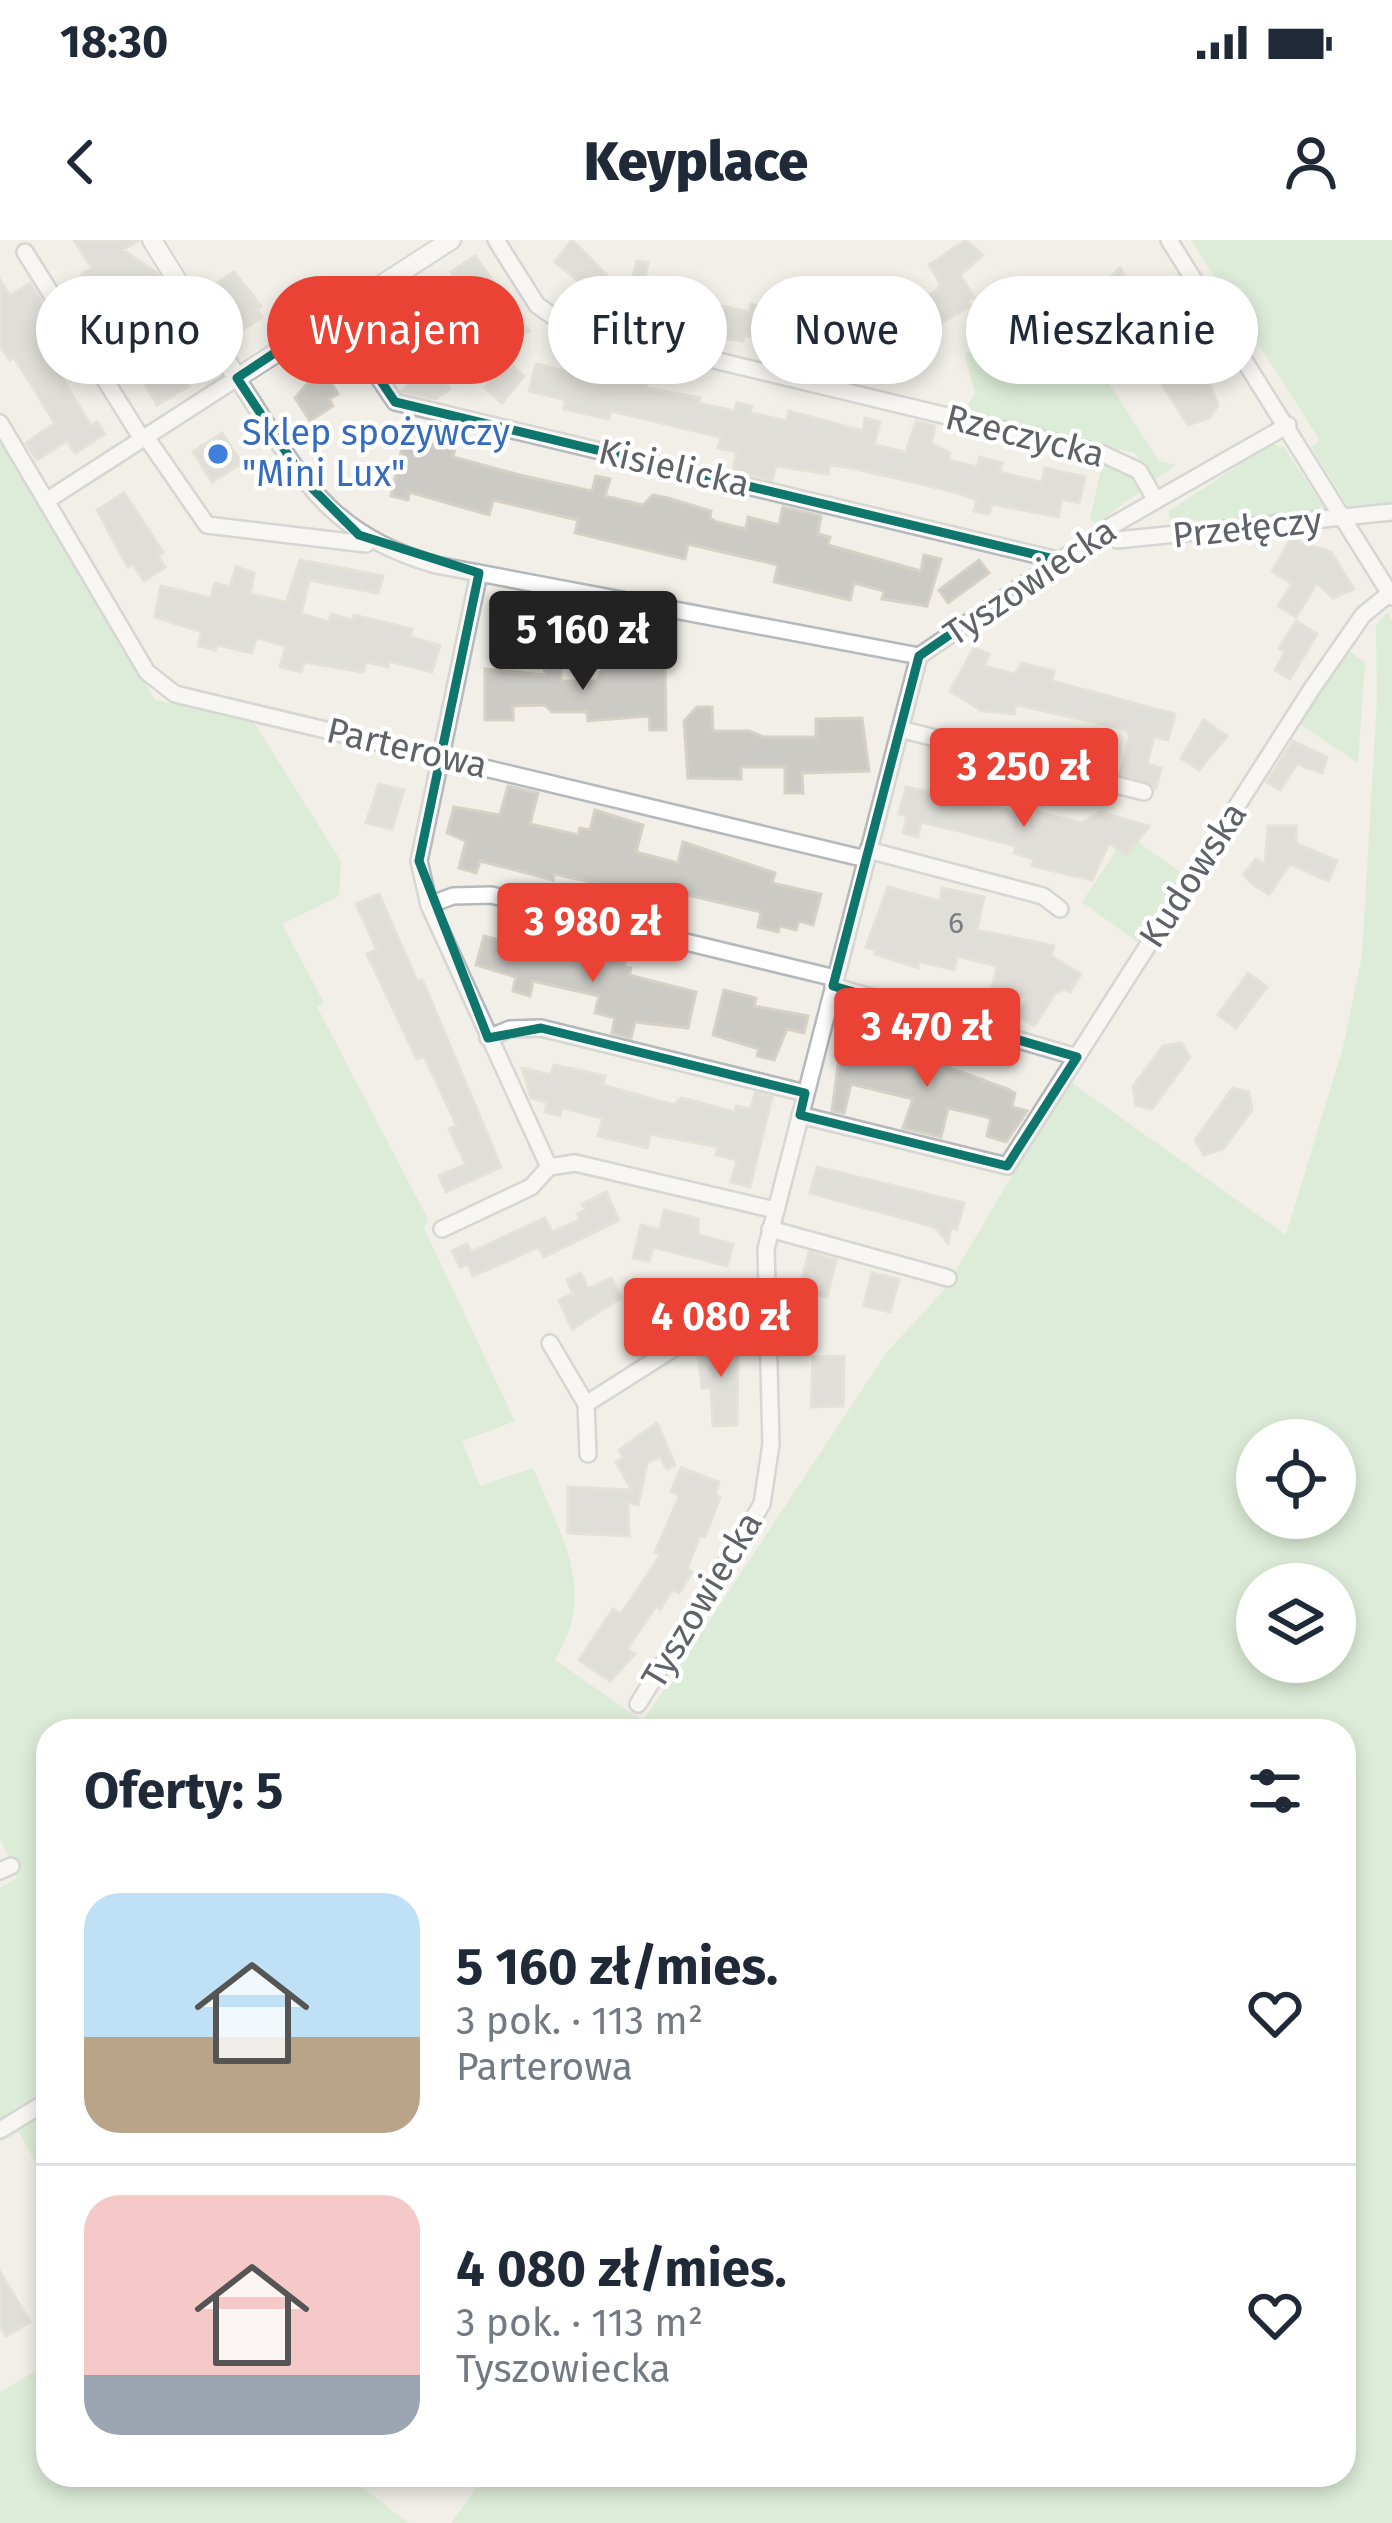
<!DOCTYPE html>
<html lang="pl">
<meta charset="utf-8">
<style>
:root{--surface:#fff;--page:#f6f6f7;--text:#1f2937;--muted:#747a83;--line:#e0e1e3;--accent:#ea4335}
body{margin:0;font-family:"Fira Sans",sans-serif;background:var(--page);color:var(--text);height:100vh;display:flex;flex-direction:column;font-size:45px;white-space:nowrap}
*{box-sizing:border-box;margin:0}
p{font-size:39px;color:var(--muted)}
.icon{flex:none;width:66px;height:66px;fill:none;stroke:currentColor;stroke-width:2;stroke-linecap:round;stroke-linejoin:round}
.map{position:relative;flex:1;overflow:hidden}
.side{position:absolute;left:36px;top:1479px;width:1320px;height:768px;display:flex;flex-direction:column;background:var(--surface);border-radius:36px;box-shadow:0 6px 18px #0003}
.side>*{flex:none}
.banner{position:absolute;left:36px;top:36px;width:1320px;height:108px;display:flex;gap:24px}
.tools{position:absolute;left:1236px;top:1179px;display:grid;gap:24px}
.tools a{display:grid;place-items:center;width:120px;height:120px;border-radius:50%;background:var(--surface);box-shadow:0 6px 18px #0003;font-size:60px}
.price{position:absolute;translate:-50% -102px;padding:0 27px;border-radius:12px;background:var(--accent);color:#fff;font-size:39px;line-height:78px;filter:drop-shadow(0 3px 6px #0008)}
.price::after{content:'';position:absolute;left:50%;top:72px;width:36px;height:27px;margin-left:-18px;background:inherit;clip-path:polygon(0 0,100% 0,50% 100%)}
.price.on{background:#222;color:#fff}
ul{padding:0;list-style:none}
li{display:flex;align-items:center;gap:36px;height:300px;padding:0 48px}
li+li{border-top:3px solid var(--line)}
li span{display:grid;place-items:center;flex:none;width:336px;height:240px;border-radius:36px;color:#555}
li>.icon{margin-inline-start:auto}
span .icon{width:144px;height:144px;fill:#fffc;stroke-width:1}
li b{font-size:51px}
h2{display:flex;justify-content:space-between;align-items:center;height:144px;padding:0 48px;font-size:51px}
.pill{padding:0 42px;border-radius:54px;background:var(--surface);box-shadow:0 6px 18px #0003;font-size:42px;line-height:108px}
.pill.on{background:var(--accent);color:#fff}
.status{display:flex;justify-content:space-between;align-items:center;height:84px;padding:0 60px;background:var(--surface);direction:ltr}
.status svg{height:33px;fill:currentColor}
header{display:flex;justify-content:space-between;align-items:center;height:156px;padding:0 48px;background:var(--surface);font-size:54px;font-weight:800}
.map>svg:first-child{display:block}
.green{fill:#c5e8c5;fill-rule:evenodd}
.building{fill:#cccac5;stroke:#d6d1c6;stroke-width:3}
.lines{fill:none;stroke-linecap:round;stroke-linejoin:round}
.minor-casing{stroke:#b5b8bc;stroke-width:20}
.tertiary-casing{stroke:#b5b8bc;stroke-width:22}
.minor{stroke:#fff;stroke-width:15}
.tertiary{stroke:#fff;stroke-width:18}
.marked{fill:none;stroke:#0f766e;stroke-width:9;stroke-linejoin:round}
.shop-dot{fill:#3f7fe0;stroke:#fff;stroke-width:4.5}
.labels{text-anchor:middle;dominant-baseline:central;stroke-width:9;stroke-linejoin:round;paint-order:stroke}
.number-label{font-size:30px;fill:#7a7d7f}
.shop-label{font-size:36px;fill:#366cbe;stroke:#fff;text-anchor:start}
.street-label{font-size:36px;fill:#5f6368;stroke:#fff}
</style>
<div class="status"><b>18:30</b><svg viewBox="0 0 49 12"><path d="M0 12V9h3v3zM5 12V6h3v6zM10 12V3h3v9zM15 12V0h3v12zM26 1h20v11H26zM47 4h2v5h-2z"/></svg></div>
<header><svg class="icon" aria-label="back" viewBox="0 0 24 24"><path d="M15 5l-7 7 7 7"/></svg>Keyplace<svg class="icon" aria-label="person" viewBox="0 0 24 24"><circle cx="12" cy="8" r="4"/><path d="M4 21q1-7 8-7t8 7"/></svg></header>
<div class="map">
<svg width="1392" height="2283" viewBox="0 0 1392 2283">
<rect width="100%" height="100%" fill="#f1efe8"/>
<g class="green">
<path d="M1191,0H1392V263L1348,266L1311,207L1320,200Z"/>
<path d="M1066,50L1061,69L1159,221L1176,225L1153,241L1135,213L962,174L975,154L965,114Z"/>
<path d="M0,198L155,460L253,481L341,621L339,656L282,684L324,763L317,767L428,979L424,988L515,1181L462,1201L480,1246L533,1228C561,1297 598,1350 555,1420L643,1481L887,1112L946,1048L1068,840L1286,995L1343,807L1362,716L1377,458L1376,385L1388,372L1392,382V2283H451L486,2235H1344V1491H48V1945L19,1892L0,1902V1648L17,1638L0,1598ZM1257,1200H1335V1278H1257ZM1257,1344H1335V1422H1257Z"/>
<path d="M1271,204L1284,207L1328,273L1171,286L1169,271Z"/>
<path d="M1103,221L1135,232L1143,249L1096,284L1090,279Z"/>
<path d="M1346,408L1365,423L1358,523L1297,482Z"/>
<path d="M1127,594L1184,635L1140,704L1082,662Z"/>
<path d="M48,2124V2235H346L409,2283H0V2152Z"/>
</g>
<g class="building">
<path d="M74,0H139L123,10L157,33L179,74L163,84L171,97L162,103L189,146L157,165L82,34L92,28Z"/>
<path d="M572,0L607,35L593,53L555,22Z"/>
<path d="M966,0L983,15L960,35L974,57L967,61L970,66L918,97L915,93L893,109L894,115L856,121L850,84L890,79L937,50L940,43L929,25Z"/>
<path d="M475,16L529,91L499,112L451,32Z"/>
<path d="M637,21L648,23L638,72L612,67L617,42L629,51Z"/>
<path d="M1120,28L1146,78L1166,80L1127,104L1098,79L1102,65L1094,53Z"/>
<path d="M234,32L261,66L257,69L262,77L244,89L215,44Z"/>
<path d="M0,40L10,56L30,43L48,71L38,77L56,117L51,120L91,186L97,182L105,194L75,213L67,201L37,220L26,203L55,183L14,117L10,120L0,105Z"/>
<path d="M676,56L749,72L751,64L824,81L822,88L838,86L832,115L803,109L801,116L784,112L785,105L744,95L743,101L663,88L668,61L675,62Z"/>
<path d="M427,77L430,81L437,77L446,91L417,113L435,140L441,136L450,149L435,159L402,151L416,139L391,99Z"/>
<path d="M1188,119L1198,133L1204,130L1218,165L1209,178L1188,185L1158,138L1172,122Z"/>
<path d="M507,121L524,136L502,163L485,148Z"/>
<path d="M536,124L608,141L647,142L646,148L700,158L699,163L734,171L737,163L752,166L750,173L787,181L789,171L863,191L865,178L880,182L874,205L906,212L916,181L935,186L931,203L950,213L948,220L977,227L980,217L1002,223L999,232L1042,242L1045,228L1085,237L1079,263L1062,259L1058,277L992,264L989,274L974,271L977,260L955,252L852,228L830,225L828,234L776,226L772,240L733,230L737,212L718,208L721,197L611,171L609,179L578,172L564,169L566,160L529,151Z"/>
<path d="M315,135L320,142L328,137L338,154L329,159L333,166L310,181L295,158Z"/>
<path d="M222,193L242,223L212,242L193,212Z"/>
<path d="M405,195L455,209L453,217L524,236L592,251L596,236L610,239L605,256L643,265L653,255L668,258L711,271L710,278L717,282L746,289L748,277L779,285L783,267L821,276L818,294L830,297L828,305L921,331L924,315L941,319L927,366L882,359L884,351L854,343L850,360L774,342L778,325L688,304L685,319L575,293L578,280L493,260L489,275L409,252L408,260L391,256Z"/>
<path d="M124,253L163,312L158,316L165,327L144,341L132,324L128,327L97,270Z"/>
<path d="M1291,299L1331,312L1354,349L1333,358L1317,343L1296,377L1278,366L1292,344L1272,331Z"/>
<path d="M300,320L383,336L378,353L309,340L301,374L329,382L331,374L353,380L354,375L412,389L410,397L440,405L432,432L389,421L388,427L366,422L363,432L304,422L301,432L280,427L286,406L256,398L252,413L217,405L215,410L198,406L202,392L155,377L161,346L211,358L215,343L230,347L236,327L254,333L250,354L286,362Z"/>
<path d="M979,320L989,333L948,363L939,350Z"/>
<path d="M1296,381L1317,394L1290,439L1275,430L1285,412L1279,408Z"/>
<path d="M974,408L989,414L984,426L1015,434L1022,423L1054,431L1052,441L1175,474L1168,500L1154,497L1147,524L1161,528L1156,548L1120,534L1130,496L1125,489L1016,465L1014,474L982,471L950,451Z"/>
<path d="M653,417L665,422L666,490H650L649,476L588,481L587,472H552L545,465L513,466V480H485V429L545,435L544,426H561V441H597L605,422H648Z"/>
<path d="M697,467H712L713,491H749L764,497H816V479L862,478L869,531L802,533L803,553H785V527H741V539L688,538L684,481Z"/>
<path d="M1204,480L1227,496L1199,530L1181,518Z"/>
<path d="M1293,501L1327,517L1322,533L1297,524L1280,550L1267,542Z"/>
<path d="M379,544L404,550L392,589L366,583Z"/>
<path d="M508,546L538,553L530,584L578,595L580,588L590,590L595,570L643,585L636,612L678,623L683,602L775,633L772,643L821,654L813,685L799,681L796,690L780,686L778,692L758,687L761,672L640,644L637,652L554,634L553,640L480,621L476,633L459,628L466,601L447,593L454,567L500,575Z"/>
<path d="M906,547L950,556L953,548L992,557L990,566L1036,577L1037,572L1082,583L1100,572L1149,586L1126,615L1109,603L1092,640L1032,626L1034,619L1014,613L1016,606L959,591L921,582L918,597L903,593L907,576L899,574Z"/>
<path d="M1268,586H1296V603L1337,621L1328,641L1290,624L1269,655L1250,642L1244,634L1256,619L1265,625Z"/>
<path d="M888,647L940,661L942,648L984,657L977,690L1054,706L1051,716L1081,734L1070,752L1064,749L1055,754L1034,786L1017,775L1028,758L992,749L997,726L957,716L954,730L919,721L918,728L875,714L876,710L866,707Z"/>
<path d="M379,654L417,741L422,740L430,758L501,927L446,952L439,936L466,924L449,889L457,886L424,816L417,819L367,714L377,710L356,664Z"/>
<path d="M484,696L607,727L611,710L627,714L624,727L631,728L629,735L696,752L688,788L635,782L631,798L612,793L615,778L595,773L599,756L533,741L530,756L513,751L516,737L476,725Z"/>
<path d="M1248,733L1267,747L1236,788L1218,775Z"/>
<path d="M724,750L756,758L754,766L808,776L804,793L787,789L774,820L757,816L759,809L713,795Z"/>
<path d="M857,802L872,806L870,815L906,824L911,805L944,813L947,827L1008,849L1015,853L1012,867L1027,871L1006,902L987,896L991,878L948,868L941,897L903,888L913,859L851,844L844,873L832,871L840,810L854,813Z"/>
<path d="M1181,803L1190,817L1152,869L1136,865L1133,847L1163,806Z"/>
<path d="M554,825L605,836L603,845L674,865L682,858L735,872L736,866L751,869L755,853L772,857L750,947L731,942L737,920L716,915L718,907L650,894L647,908L598,896L603,878L562,868L560,876L545,872L547,862L531,858L522,828L551,835Z"/>
<path d="M1233,848L1249,852L1252,870L1223,909L1204,915L1195,900Z"/>
<path d="M817,927L964,963L957,989L951,988L948,1003L935,987L810,953Z"/>
<path d="M606,952L619,980L544,1017L539,1007L473,1036L468,1024L460,1027L452,1011L467,1004L471,1012L545,978L552,992L580,980L577,974L586,970L582,964Z"/>
<path d="M664,970L698,979V995L733,1004L727,1026L653,1007L649,1021L633,1018L641,985L660,990Z"/>
<path d="M809,1012L836,1020L827,1057L799,1051Z"/>
<path d="M581,1033L588,1049L611,1038L621,1058L572,1089L559,1060L573,1054L567,1040Z"/>
<path d="M872,1033L899,1039L890,1072L864,1066Z"/>
<path d="M738,1101L737,1185L713,1186L711,1148H702L697,1108Z"/>
<path d="M844,1116L843,1166L811,1167L813,1117Z"/>
<path d="M657,1183L675,1225L667,1229L660,1217L647,1223L638,1265L628,1262L629,1296L568,1293V1247L632,1250L616,1222L623,1218L619,1210Z"/>
<path d="M681,1228L719,1242L715,1255L720,1257L705,1297L700,1295L687,1329L692,1332L679,1353L673,1349L660,1369L656,1366L627,1409L635,1414L610,1441L579,1420L613,1369L621,1374L661,1314L655,1312L680,1255L671,1252Z"/>
<path d="M0,2032L30,2082L6,2096L0,2086Z"/>
</g>
<g class="lines">
<defs>
<g id="minor">
<path d="M496,0L537,65L564,84L1101,213L1139,231L1155,259"/>
<path d="M1169,0L1392,357"/>
<path d="M25,12L142,199"/>
<path d="M335,73L395,162L1058,320"/>
<path d="M0,183L147,432L175,454L866,619"/>
<path d="M146,197L207,285L366,304"/>
<path d="M46,261L237,138C298,230 322,293 436,325L919,416"/>
<path d="M1106,289L1117,300L1392,272"/>
<path d="M479,333L419,621L429,665L549,927L575,923L775,970"/>
<path d="M900,489L1144,552"/>
<path d="M868,610L1043,656L1060,669"/>
<path d="M429,665L453,656L491,655L835,738"/>
<path d="M833,746L1077,817"/>
<path d="M488,798L510,789L541,788L805,853"/>
<path d="M800,875L1007,926L1311,450L1363,375L1390,353"/>
<path d="M442,989L531,947L549,927"/>
<path d="M770,989L948,1038"/>
<path d="M550,1103L586,1164L588,1214"/>
<path d="M586,1164L701,1091L767,1088"/>
<path d="M638,1464L762,1264L771,1204L766,1009L919,416L1106,289L1288,185"/>
<path d="M0,1631L11,1626"/>
<path d="M0,1890L48,1861"/>
</g>
<path id="tertiary" d="M152,0L237,138L451,0"/>
</defs>
<use href="#minor" class="minor-casing"/>
<use href="#tertiary" class="tertiary-casing"/>
<use href="#minor" class="minor"/>
<use href="#tertiary" class="tertiary"/>
</g>
<path d="M0 0H1392V2283H0ZM335,73L395,162L1058,320L919,416L833,746L1077,817L1007,926L800,875L805,853L541,788L488,798L419,621L479,333L359,295L306,242L237,138Z" fill="#f1efe8" fill-opacity=".55" fill-rule="evenodd"/>
<path class="marked" d="M335,73L395,162L1058,320L919,416L833,746L1077,817L1007,926L800,875L805,853L541,788L488,798L419,621L479,333L359,295L306,242L237,138Z"/>
<circle class="shop-dot" cx="218" cy="214" r="12"/>
<g class="labels">
<g class="number-label">
<text x="956" y="683">6</text>
</g>
<g class="shop-label">
<text x="242" y="193">Sklep spożywczy<tspan x="242" dy="41">"Mini Lux"</tspan></text>
</g>
<g class="street-label">
<text transform="translate(1025 196) rotate(14)">Rzeczycka</text>
<text transform="translate(674 228) rotate(13)">Kisielicka</text>
<text transform="translate(1247 288) rotate(-6)">Przełęczy</text>
<text transform="translate(1030 342) rotate(-34)">Tyszowiecka</text>
<text transform="translate(407 508) rotate(13)">Parterowa</text>
<text transform="translate(1193 635) rotate(-57)">Kudowska</text>
<text transform="translate(702 1360) rotate(-59)">Tyszowiecka</text>
</g>
</g>
</svg>
<div class="tools">
<a><svg class="icon" aria-label="locate" viewBox="0 0 24 24"><circle cx="12" cy="12" r="6"/><path d="M12 2v4M12 18v4M2 12h4M18 12h4"/></svg></a>
<a><svg class="icon" aria-label="layers" viewBox="0 0 24 24"><path d="M12 4l9 5-9 5-9-5zM3 14l9 5 9-5"/></svg></a>
</div>
<b class="price on" style="left:583px;top:453px">5 160 zł</b>
<b class="price" style="left:1024px;top:590px">3 250 zł</b>
<b class="price" style="left:593px;top:745px">3 980 zł</b>
<b class="price" style="left:927px;top:850px">3 470 zł</b>
<b class="price" style="left:721px;top:1140px">4 080 zł</b>
<div class="banner">
<a class="pill">Kupno</a>
<a class="pill on">Wynajem</a>
<a class="pill">Filtry</a>
<a class="pill">Nowe</a>
<a class="pill">Mieszkanie</a>
</div>
<section class="side">
<h2>Oferty: 5<svg class="icon" aria-label="filters" viewBox="0 0 24 24"><path d="M4 7h16M4 17h16"/><circle cx="9" cy="7" r="2"/><circle cx="15" cy="17" r="2"/></svg></h2>
<ul>
<li><span style="background:linear-gradient(#bfe0f5 60%,#b9a48a 0)"><svg class="icon" aria-label="home" viewBox="0 0 24 24"><path d="M3 11l9-7 9 7M6 9v11h12V9"/></svg></span><div><b>5 160 zł/mies.</b><p>3 pok. · 113 m²</p><p>Parterowa</p></div><svg class="icon" aria-label="heart" viewBox="0 0 24 24"><path d="M12 20l-8-8c-3-5 5-10 8-4 3-6 11-1 8 4z"/></svg></li>
<li><span style="background:linear-gradient(#f6c9c9 75%,#9aa5b1 0)"><svg class="icon" aria-label="home" viewBox="0 0 24 24"><path d="M3 11l9-7 9 7M6 9v11h12V9"/></svg></span><div><b>4 080 zł/mies.</b><p>3 pok. · 113 m²</p><p>Tyszowiecka</p></div><svg class="icon" aria-label="heart" viewBox="0 0 24 24"><path d="M12 20l-8-8c-3-5 5-10 8-4 3-6 11-1 8 4z"/></svg></li>
</ul>
</section>
</div>
